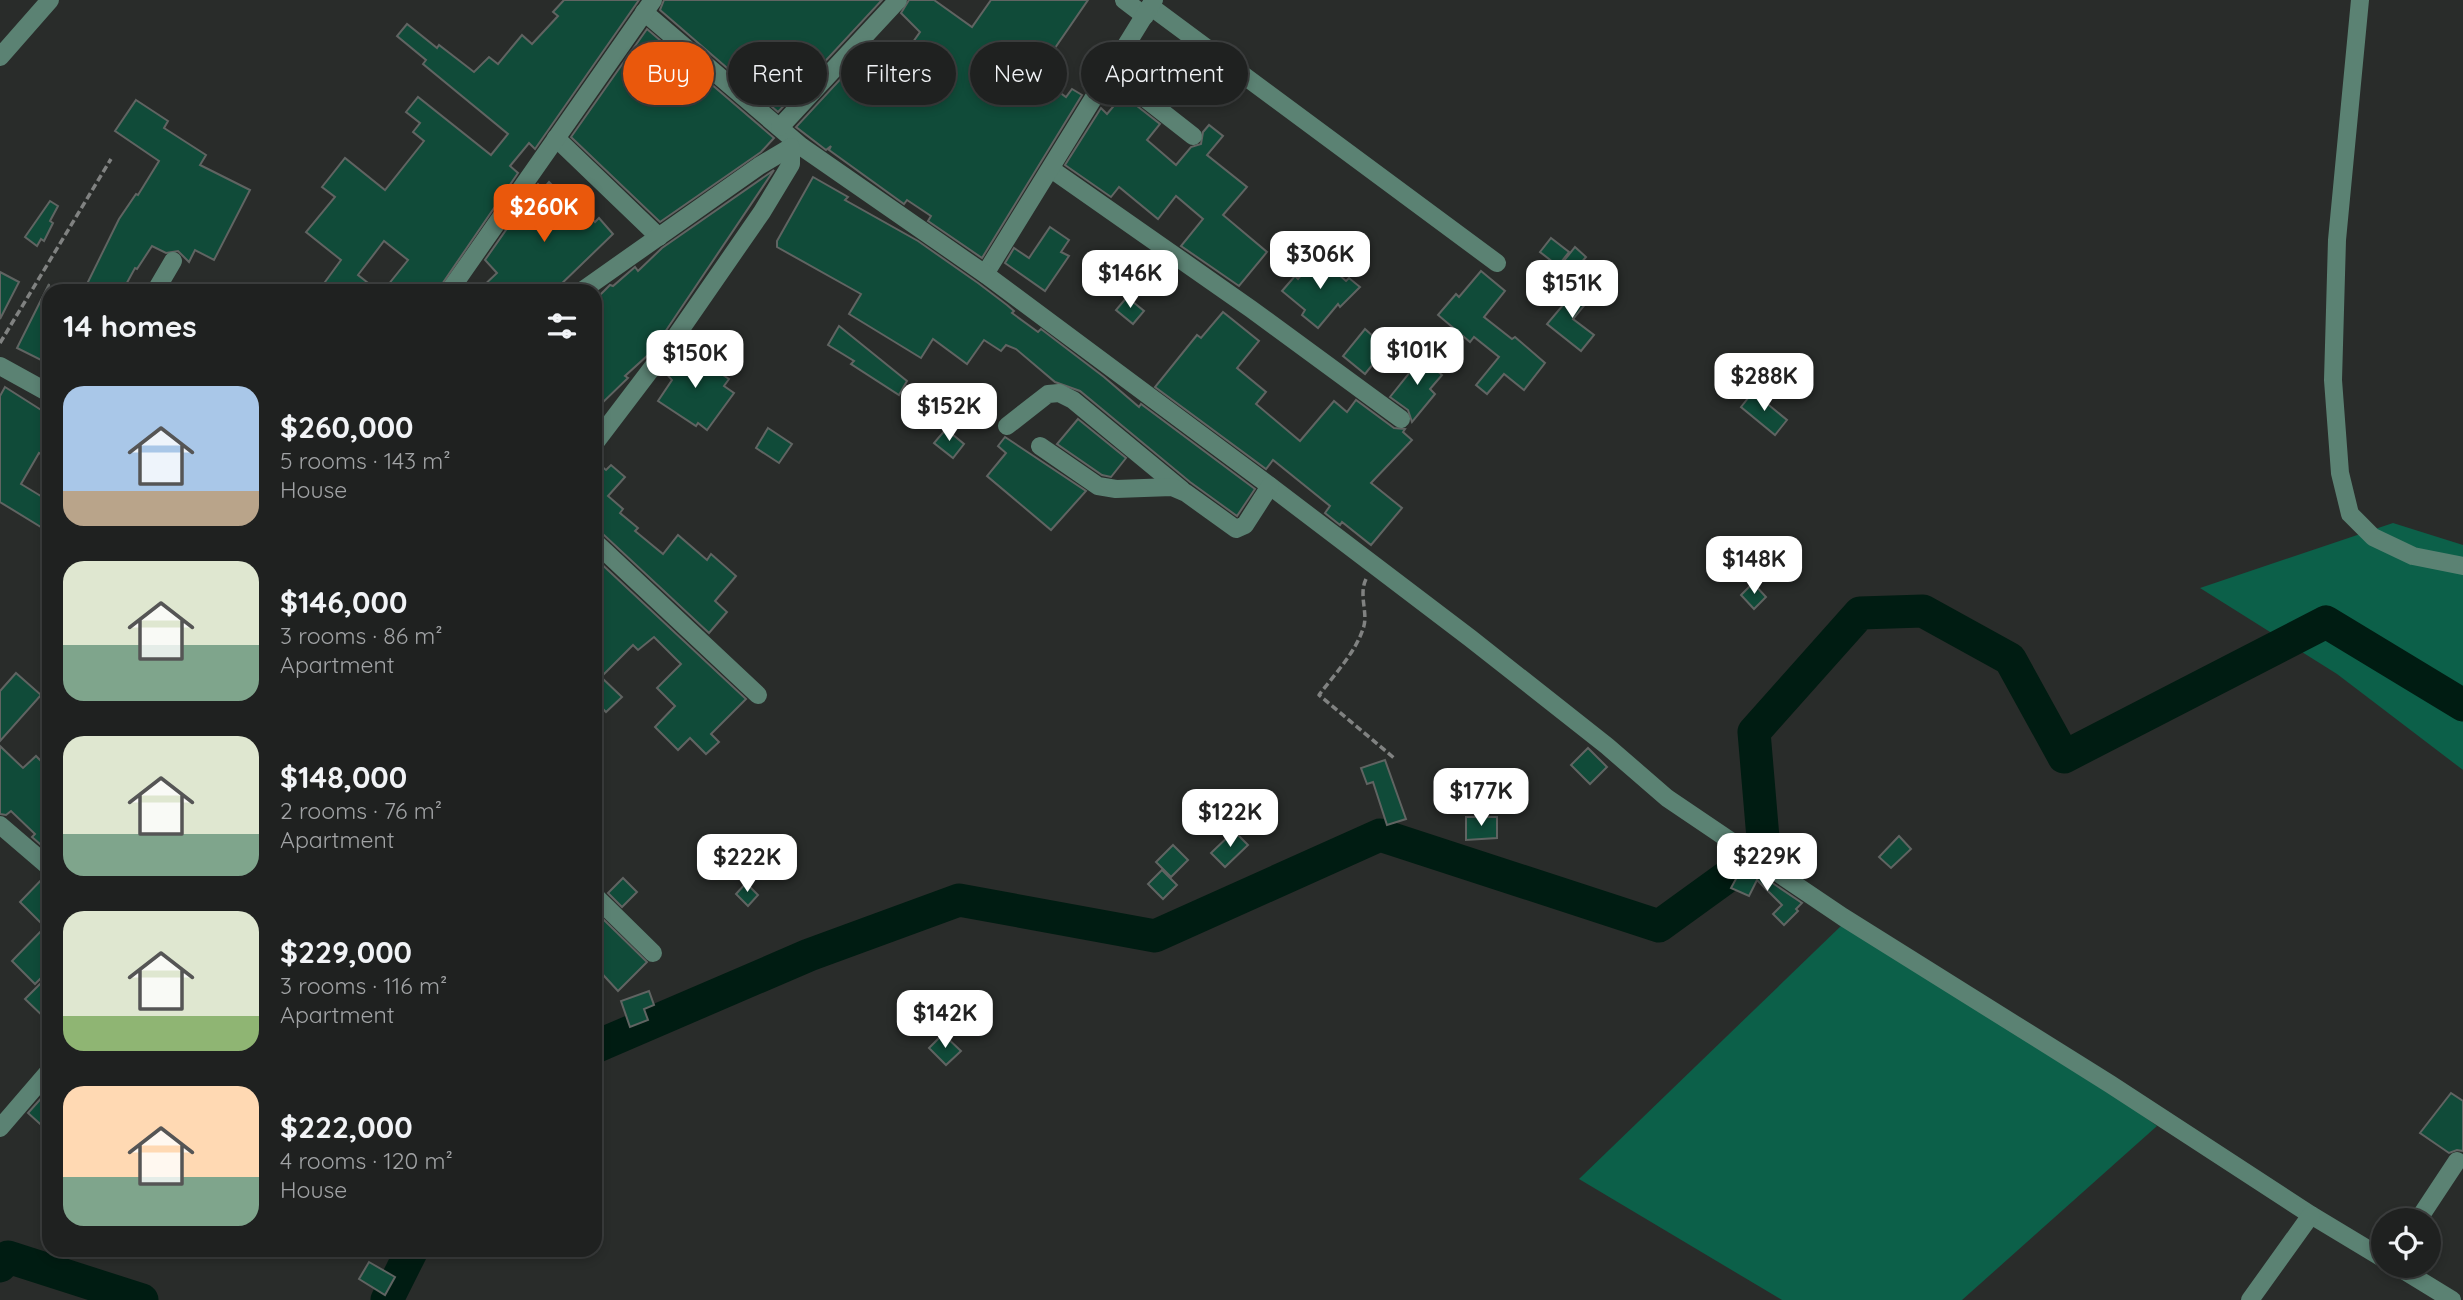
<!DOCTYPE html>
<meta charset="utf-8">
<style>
:root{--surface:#1f2120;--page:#2c2e2d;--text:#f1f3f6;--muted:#a1a3a5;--line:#3c3e3e;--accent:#ea580c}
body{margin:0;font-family:Quicksand,sans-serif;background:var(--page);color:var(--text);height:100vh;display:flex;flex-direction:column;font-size:26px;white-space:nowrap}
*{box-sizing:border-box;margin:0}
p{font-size:23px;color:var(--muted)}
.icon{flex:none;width:38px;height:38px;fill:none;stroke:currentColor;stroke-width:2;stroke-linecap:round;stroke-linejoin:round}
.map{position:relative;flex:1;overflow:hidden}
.sheet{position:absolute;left:42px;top:284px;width:560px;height:973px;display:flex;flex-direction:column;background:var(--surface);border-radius:21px;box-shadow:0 4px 10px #0003,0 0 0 2px var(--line)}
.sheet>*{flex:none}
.top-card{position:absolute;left:623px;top:42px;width:665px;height:63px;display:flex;gap:14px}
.fabs{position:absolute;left:2371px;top:1208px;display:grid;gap:14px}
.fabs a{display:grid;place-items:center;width:70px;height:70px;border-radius:50%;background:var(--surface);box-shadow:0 4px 10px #0003,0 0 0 2px var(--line);font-size:35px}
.price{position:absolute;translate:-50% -60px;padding:0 16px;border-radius:14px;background:#fff;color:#222;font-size:23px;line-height:46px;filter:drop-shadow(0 2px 4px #0008)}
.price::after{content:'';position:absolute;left:50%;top:42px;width:21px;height:16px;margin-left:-10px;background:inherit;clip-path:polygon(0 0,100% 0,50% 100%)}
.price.selected{background:var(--accent);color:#fff}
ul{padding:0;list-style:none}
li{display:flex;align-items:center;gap:21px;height:175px;padding:0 21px}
li span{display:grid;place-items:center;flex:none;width:196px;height:140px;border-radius:21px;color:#555}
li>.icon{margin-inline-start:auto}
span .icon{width:84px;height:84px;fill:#fffc;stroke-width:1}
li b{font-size:30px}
h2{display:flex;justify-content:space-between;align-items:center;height:84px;padding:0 21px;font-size:30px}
.tag{padding:0 24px;border-radius:32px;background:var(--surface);box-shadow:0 4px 10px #0003,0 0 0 2px var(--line);font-size:24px;line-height:63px}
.tag.selected{background:var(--accent);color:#fff}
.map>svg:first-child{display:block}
.green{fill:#0c6049}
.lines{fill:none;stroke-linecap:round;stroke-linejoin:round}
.river{stroke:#001c12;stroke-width:33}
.building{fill:#104b39;stroke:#606462;stroke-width:2}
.path{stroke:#808281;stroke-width:3.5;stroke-dasharray:7 3.5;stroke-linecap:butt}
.minor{stroke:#5b8273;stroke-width:18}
</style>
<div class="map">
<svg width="2463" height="1300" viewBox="0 0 2463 1300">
<rect width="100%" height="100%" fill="#292c2a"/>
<g class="green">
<path d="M2393,523L2463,545V770L2337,674L2200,588Z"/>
<path d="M1842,925L2100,1084L2157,1126L1962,1300H1782L1579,1179Z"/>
</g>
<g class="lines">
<g class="river">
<path d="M595,1047L809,955L959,900L1155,936L1380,835L1659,926L1764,850L1754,732L1860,613L1923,611L2010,659L2064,757L2326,622L2463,705"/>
<path d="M0,1266L8,1257L142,1300"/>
<path d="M387,1300L412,1250"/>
</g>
</g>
<g class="building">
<path d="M564,0H639L535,149L529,143L510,166L518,173L438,290H384L408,260L384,241L358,275L377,290H336L325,282L341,260L306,232L335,197L322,187L345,158L385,190L424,141L413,132L420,123L406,112L418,97L491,155L508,134L423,64L426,60L397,36L407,24L437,48L439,45L474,72L489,57L498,64L522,35L532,44L558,16L553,12Z"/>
<path d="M664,0H882L778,112L660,10Z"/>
<path d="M909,0H934L972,27L991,0H1088L1044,64L1048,67L1040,78L1066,97L1072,89L1082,95L982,258L928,221L931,216L907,200L904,204L829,150L831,146L826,150L796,127L871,46L900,75L920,47L913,42L920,32L901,13Z"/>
<path d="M647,29L774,138L761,152L660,222L571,137Z"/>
<path d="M1123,95L1160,124L1147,140L1176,165L1191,147L1201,144L1203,132L1209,125L1223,136L1207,155L1247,187L1223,215L1267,252L1239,286L1181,246L1203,219L1176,196L1158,219L1119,187L1111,197L1065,165L1101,108L1107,114Z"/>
<path d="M136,100L168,121L164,128L206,155L200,165L250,190L214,260L195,250L189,262L178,251L166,253L152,246L137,269L135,268L123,290H84L119,219L136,194L138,195L159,161L115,131Z"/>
<path d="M774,170L665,332L648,355L625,376L628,378L595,410V300L610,285L613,286L635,267L638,271L662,248Z"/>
<path d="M813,177L848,197L845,200L918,241L978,283L1007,305L1014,311L1012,313L1038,332L1041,329L1104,377L1139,407L1141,404L1255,489L1237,516L1190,482L1080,391L1055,382L1016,349L1006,345L1001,351L984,340L967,364L933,339L921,358L849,314L861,294L777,247V241Z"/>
<path d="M549,182L581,215L585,212L595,222L599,218L613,234L555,290H479L497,273L485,260L538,184L543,189Z"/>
<path d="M50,201L58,206L50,221L53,223L44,241L41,239L37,246L25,237Z"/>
<path d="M1050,227L1069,240L1061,252L1069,256L1045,291L1005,263L1014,248L1029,258Z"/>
<path d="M1551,238L1569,252L1558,266L1540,252Z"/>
<path d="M1575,247L1586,257L1574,271L1563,262Z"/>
<path d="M1317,256L1346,281L1349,278L1360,287L1340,307L1338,304L1318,328L1302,315L1305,310L1282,291L1295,276L1298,279Z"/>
<path d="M1097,259L1109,268L1099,281L1086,272Z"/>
<path d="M1481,271L1505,291L1484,317L1512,339L1515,337L1545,363L1524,390L1504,374L1487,394L1476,385L1499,357L1474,337L1470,342L1438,315L1456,294L1459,297Z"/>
<path d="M0,272L19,282L0,319Z"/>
<path d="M49,284V364L17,348Z"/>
<path d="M1579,286L1592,296L1573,319L1594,335L1581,351L1547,324Z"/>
<path d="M1127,297L1144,311L1133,324L1116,310Z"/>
<path d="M1223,312L1259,341L1237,368L1266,392L1256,404L1300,441L1334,401L1347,412L1356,400L1394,428L1405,429L1403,432L1412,440L1371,483L1402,508L1371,545L1342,522L1340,525L1325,513L1330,506L1273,460L1266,469L1155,387L1197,335L1201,338Z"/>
<path d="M839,326L907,381L899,395L851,364L854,361L828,345Z"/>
<path d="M1365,329L1386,348L1365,374L1343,356Z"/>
<path d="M682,348L729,379L724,386L734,393L707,430L698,423L696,426L658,401L672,380L664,371Z"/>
<path d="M1418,355L1442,375L1430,389L1435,394L1412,422L1408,410L1390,397L1410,372L1407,369Z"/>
<path d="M5,387L49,415V459L39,453L21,484L49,501V532L0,502V396Z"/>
<path d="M1753,392L1787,420L1775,435L1741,407Z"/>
<path d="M1078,419L1126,458L1111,477L1102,475L1057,444Z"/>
<path d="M768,428L792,444L779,463L756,448Z"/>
<path d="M946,429L964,444L953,458L934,443Z"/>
<path d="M1005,437L1086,491L1051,530L987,476L1006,453L998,446Z"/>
<path d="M595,461L606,470L611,465L625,477L608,496L623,509L620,513L638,528L635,531L663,554L678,535L707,560L711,554L736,576L715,601L727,612L709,633L603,534L595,531Z"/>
<path d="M595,558L746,699L711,734L719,742L706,754L690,738L678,750L655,727L675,706L657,688L681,664L654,637L638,650L633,645L601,677L622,697L606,712L595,701Z"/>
<path d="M1753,583L1766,597L1754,609L1741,595Z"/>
<path d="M16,673L41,695L0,741V691Z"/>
<path d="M0,746L23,768L36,756L49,769V852L32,837L35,834L11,811L6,815L0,814Z"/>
<path d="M1588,748L1607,767L1590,784L1571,765Z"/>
<path d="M1385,760L1406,819L1387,825L1373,782L1367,784L1361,768Z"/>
<path d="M1466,817H1497V838L1466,840Z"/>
<path d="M1234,831L1248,845L1225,867L1211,853Z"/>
<path d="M1899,836L1911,849L1891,868L1879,857Z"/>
<path d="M1173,845L1188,860L1171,877L1156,862Z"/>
<path d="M1740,861L1802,903L1796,909L1798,911L1784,925L1773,914L1782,905L1757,880L1749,896L1731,888L1743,866Z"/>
<path d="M1162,870L1177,885L1163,899L1148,884Z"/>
<path d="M44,877L49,878V970L35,984L12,961L45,927L20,902Z"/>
<path d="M623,878L637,892L622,907L608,893Z"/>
<path d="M746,883L758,895L748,906L736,894Z"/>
<path d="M603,919L647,962L618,991L595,966V927Z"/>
<path d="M49,975V1022L25,999Z"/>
<path d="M649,991L654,1005L644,1009L648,1020L630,1027L621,1001Z"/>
<path d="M943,1034L961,1051L946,1065L929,1048Z"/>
<path d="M2451,1093L2463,1101V1151L2457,1150L2449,1153L2420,1133Z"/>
<path d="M45,1094L49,1098V1132L28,1113Z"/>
<path d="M369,1262L395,1277L385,1295L359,1279Z"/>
</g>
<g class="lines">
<g class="path">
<path d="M0,343L111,159"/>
<path d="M1366,579C1358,596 1369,613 1363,629C1355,653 1334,675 1319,695L1394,758"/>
</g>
<g class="minor">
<path d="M1124,0L1145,16"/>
<path d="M2360,0L2337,240L2333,380L2340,473L2350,514L2373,537L2413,556L2463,566"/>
<path d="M1150,6L1497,263"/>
<path d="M644,12L802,147"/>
<path d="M0,57L50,0"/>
<path d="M1110,71L1193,136"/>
<path d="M780,127L898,0"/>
<path d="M556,138L659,237"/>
<path d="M1051,169L1251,309L1401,419"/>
<path d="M985,274L1154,0"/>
<path d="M156,290L173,261"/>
<path d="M450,290L653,0"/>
<path d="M583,290L759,166L791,147H802L985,274L1270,486L1470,638L1607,746L1667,798L1843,917L2110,1084L2311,1215L2384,1259"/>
<path d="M0,366L49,393"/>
<path d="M1007,426L1048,394L1059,393L1073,400L1182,490"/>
<path d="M595,443L674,339L762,212L791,164V147"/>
<path d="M1040,446L1098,486L1116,489L1172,487L1186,493L1236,529L1245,525L1270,486"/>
<path d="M595,542L758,695"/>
<path d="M0,825L49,867"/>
<path d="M595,896L653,953"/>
<path d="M0,1128L49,1071"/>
<path d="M2418,1220L2457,1161"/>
<path d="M2395,1265L2452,1300"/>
<path d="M2250,1300L2311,1215"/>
</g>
</g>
</svg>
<div class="fabs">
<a><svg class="icon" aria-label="locate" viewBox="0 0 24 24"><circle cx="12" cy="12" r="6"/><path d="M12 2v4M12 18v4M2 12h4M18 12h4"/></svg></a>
</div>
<b class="price selected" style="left:544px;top:244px">$260K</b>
<b class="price" style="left:1320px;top:291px">$306K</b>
<b class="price" style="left:1130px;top:310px">$146K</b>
<b class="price" style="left:1572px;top:320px">$151K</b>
<b class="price" style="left:1417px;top:387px">$101K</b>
<b class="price" style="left:695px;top:390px">$150K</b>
<b class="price" style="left:1764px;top:413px">$288K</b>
<b class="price" style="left:949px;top:443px">$152K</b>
<b class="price" style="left:1754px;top:596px">$148K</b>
<b class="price" style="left:1481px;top:828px">$177K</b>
<b class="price" style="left:1230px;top:849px">$122K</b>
<b class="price" style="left:1767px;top:893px">$229K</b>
<b class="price" style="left:747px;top:894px">$222K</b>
<b class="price" style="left:945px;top:1050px">$142K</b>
<div class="top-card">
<a class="tag selected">Buy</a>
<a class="tag">Rent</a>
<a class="tag">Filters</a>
<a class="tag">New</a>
<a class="tag">Apartment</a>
</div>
<section class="sheet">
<h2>14 homes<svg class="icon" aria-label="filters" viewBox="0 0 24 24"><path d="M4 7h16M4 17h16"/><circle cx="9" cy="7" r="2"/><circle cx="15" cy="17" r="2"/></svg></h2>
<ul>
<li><span style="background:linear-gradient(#a9c7e8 75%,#b9a48a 0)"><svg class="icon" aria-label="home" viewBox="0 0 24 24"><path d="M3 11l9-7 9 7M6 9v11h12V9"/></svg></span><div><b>$260,000</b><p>5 rooms · 143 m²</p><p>House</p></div></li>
<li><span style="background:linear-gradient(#dfe7d0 60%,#7fa58c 0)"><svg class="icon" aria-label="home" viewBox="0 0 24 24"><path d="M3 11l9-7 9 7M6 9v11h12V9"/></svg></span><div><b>$146,000</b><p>3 rooms · 86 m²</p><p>Apartment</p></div></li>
<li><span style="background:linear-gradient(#dfe7d0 70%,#7fa58c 0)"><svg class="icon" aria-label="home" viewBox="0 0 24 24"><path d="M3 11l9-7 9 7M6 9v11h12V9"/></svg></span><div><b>$148,000</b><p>2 rooms · 76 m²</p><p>Apartment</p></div></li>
<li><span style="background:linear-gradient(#dfe7d0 75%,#8fb573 0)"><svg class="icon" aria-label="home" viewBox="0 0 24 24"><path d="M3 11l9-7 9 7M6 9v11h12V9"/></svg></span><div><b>$229,000</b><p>3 rooms · 116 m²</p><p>Apartment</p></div></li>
<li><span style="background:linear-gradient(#ffd9b3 65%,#7fa58c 0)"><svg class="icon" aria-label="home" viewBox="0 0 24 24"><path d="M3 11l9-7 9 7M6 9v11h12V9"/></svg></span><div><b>$222,000</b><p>4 rooms · 120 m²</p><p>House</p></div></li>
</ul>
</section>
</div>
